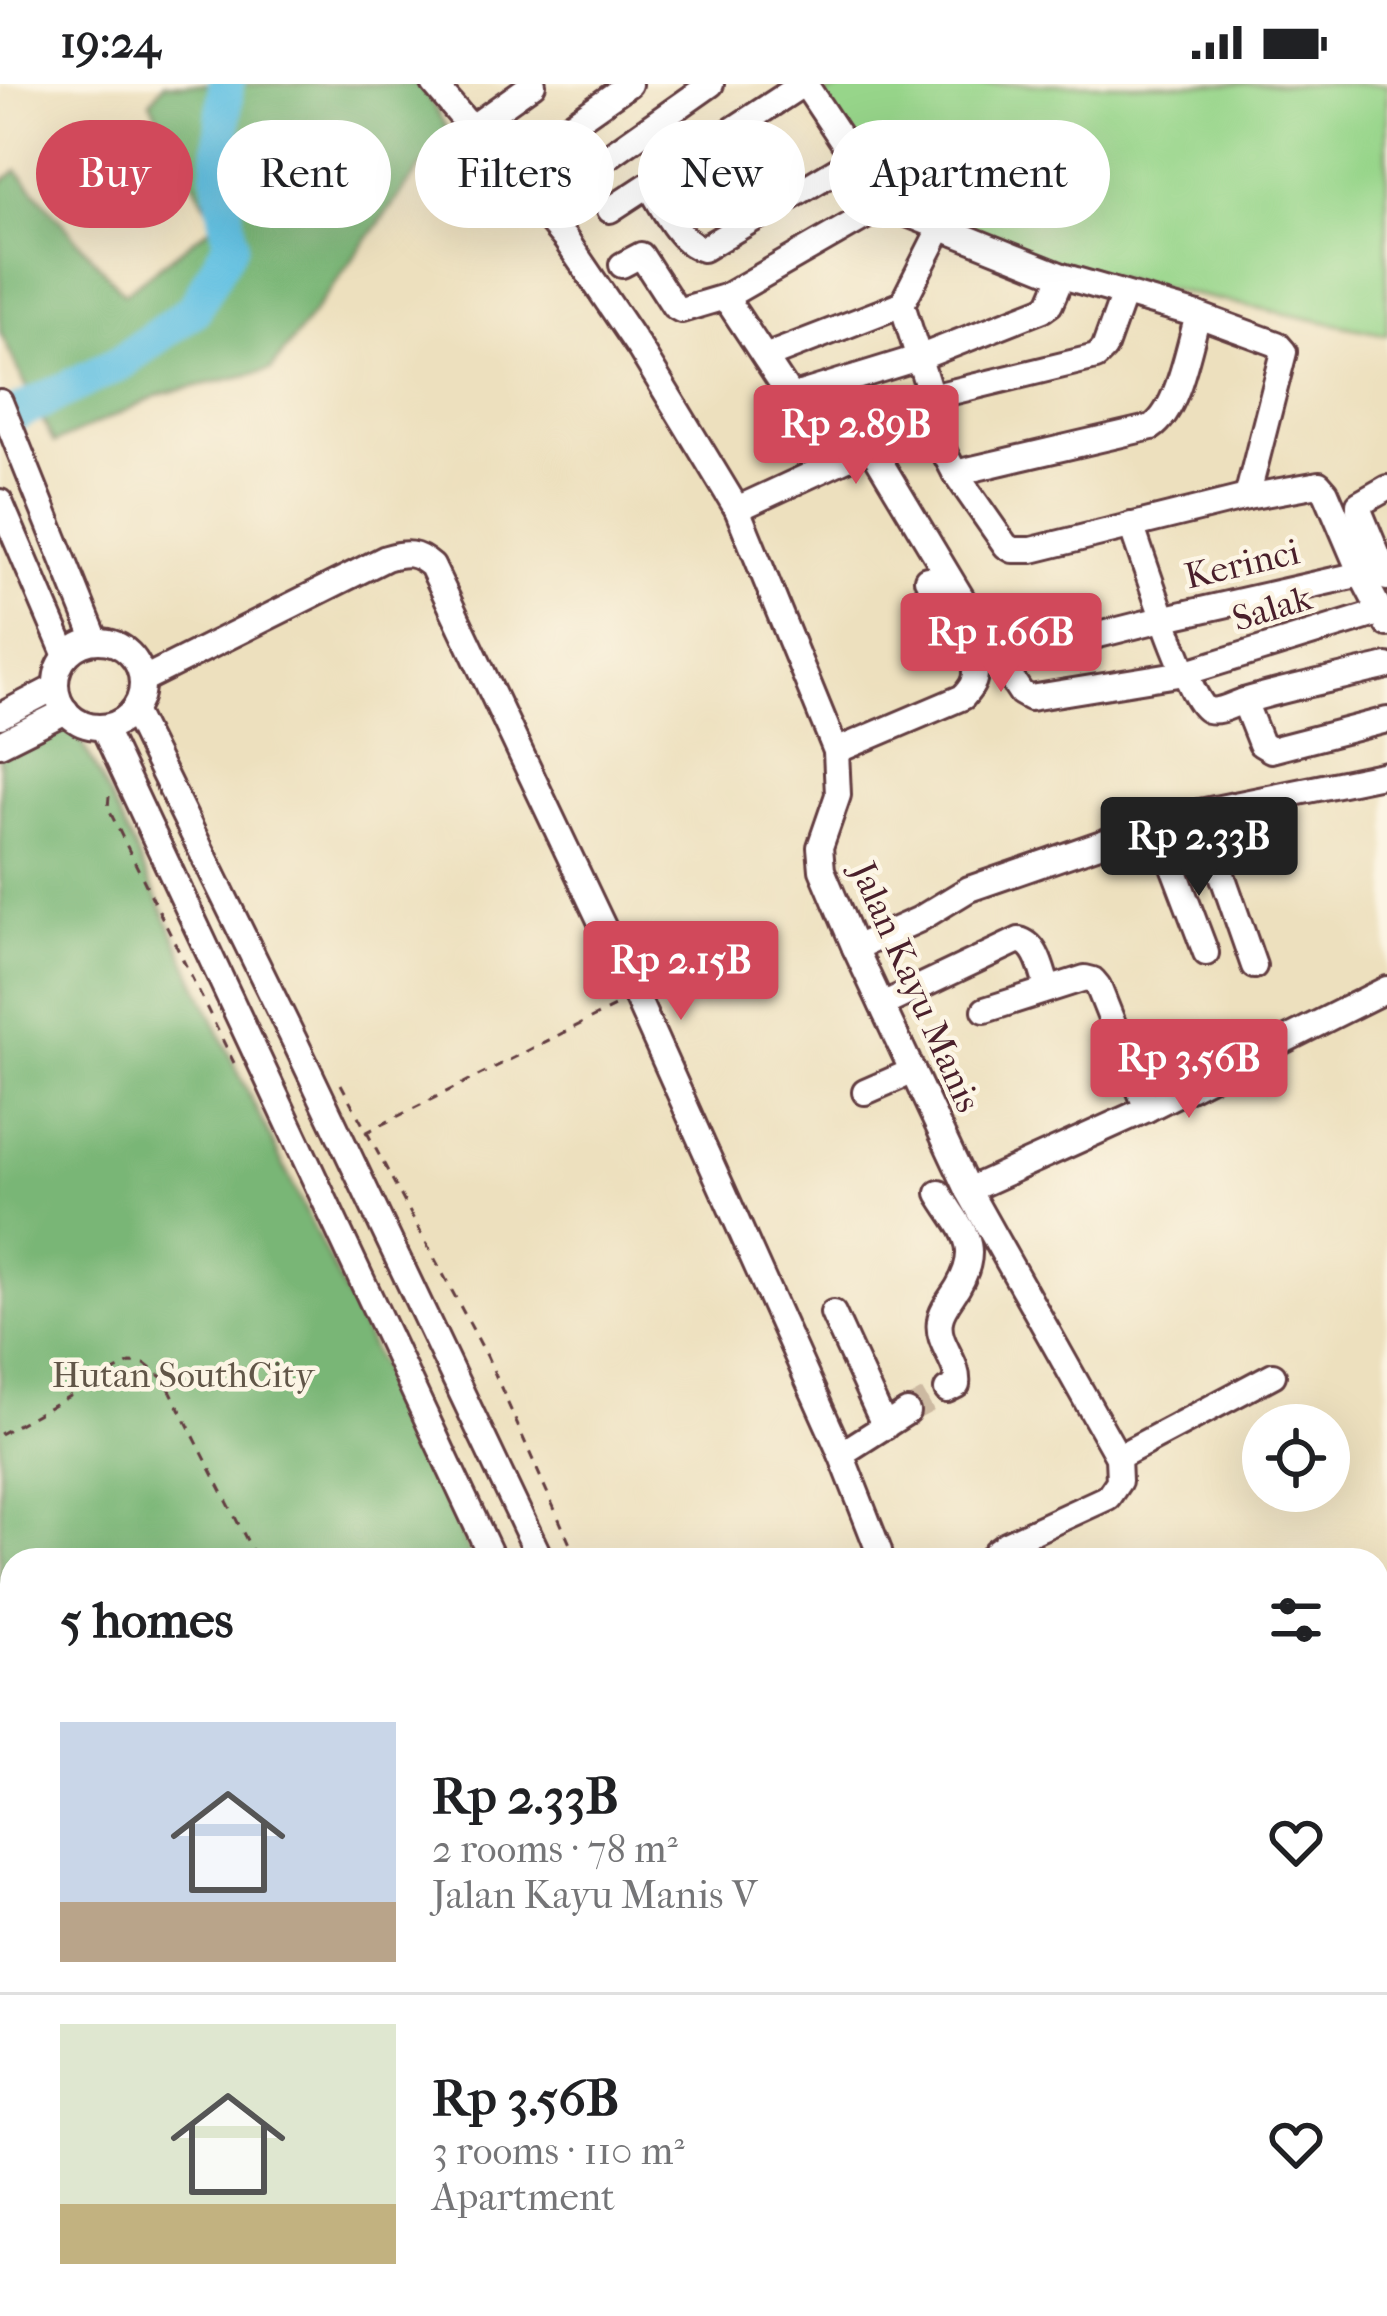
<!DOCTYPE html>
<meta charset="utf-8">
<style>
:root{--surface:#fff;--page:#f2f2f2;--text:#202124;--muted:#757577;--line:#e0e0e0;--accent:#d1495b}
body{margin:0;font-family:"IM FELL French Canon",serif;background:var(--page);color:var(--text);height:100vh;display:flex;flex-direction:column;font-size:45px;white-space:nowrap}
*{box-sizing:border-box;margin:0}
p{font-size:39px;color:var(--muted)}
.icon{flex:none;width:66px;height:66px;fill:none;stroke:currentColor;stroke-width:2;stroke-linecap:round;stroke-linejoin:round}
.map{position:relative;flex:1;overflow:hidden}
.drawer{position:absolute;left:0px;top:1464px;width:1389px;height:768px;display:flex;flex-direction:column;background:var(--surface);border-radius:36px 36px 0 0;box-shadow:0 12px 48px #0002}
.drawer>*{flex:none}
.hud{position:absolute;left:36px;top:36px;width:1317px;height:108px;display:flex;gap:24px}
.tools{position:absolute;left:1242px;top:1320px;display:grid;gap:24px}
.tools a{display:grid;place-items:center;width:108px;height:108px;border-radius:50%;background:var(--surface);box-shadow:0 12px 48px #0002;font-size:60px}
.price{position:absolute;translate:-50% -102px;padding:0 27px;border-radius:12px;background:var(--accent);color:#fff;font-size:39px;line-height:78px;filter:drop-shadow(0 3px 6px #0008)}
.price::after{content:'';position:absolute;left:50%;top:72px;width:36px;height:27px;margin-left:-18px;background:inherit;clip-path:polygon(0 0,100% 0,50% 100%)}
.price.on{background:#222;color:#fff}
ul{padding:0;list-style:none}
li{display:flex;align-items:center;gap:36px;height:300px;padding:0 60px}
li+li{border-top:3px solid var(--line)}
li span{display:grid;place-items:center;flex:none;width:336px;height:240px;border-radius:0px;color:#555}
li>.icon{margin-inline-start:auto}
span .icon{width:144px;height:144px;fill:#fffc;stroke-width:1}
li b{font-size:51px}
h2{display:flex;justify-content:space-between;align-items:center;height:144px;padding:0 60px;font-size:51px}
.chip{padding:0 42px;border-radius:54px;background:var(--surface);box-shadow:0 12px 48px #0002;font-size:42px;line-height:108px}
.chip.on{background:var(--accent);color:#fff}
.status{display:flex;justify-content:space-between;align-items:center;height:84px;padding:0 60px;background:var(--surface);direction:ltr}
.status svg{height:33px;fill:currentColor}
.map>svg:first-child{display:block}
.green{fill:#97d58a;stroke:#707a5a;stroke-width:3}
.forest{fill:#79b676;stroke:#626a50;stroke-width:3}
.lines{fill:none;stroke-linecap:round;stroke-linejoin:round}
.river{stroke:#64c1e2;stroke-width:36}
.minor-tunnel{stroke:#ccb9a1;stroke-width:24;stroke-dasharray:24 12;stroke-linecap:butt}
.minor-casing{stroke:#623c41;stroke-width:30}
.path{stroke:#623c41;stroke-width:3;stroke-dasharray:9 9;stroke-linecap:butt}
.minor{stroke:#fff;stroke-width:24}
.labels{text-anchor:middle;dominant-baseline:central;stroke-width:9;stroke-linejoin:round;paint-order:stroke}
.street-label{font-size:36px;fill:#4a1f2b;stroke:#fcf5e5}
.park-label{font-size:36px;fill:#615648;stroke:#fcf5e5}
</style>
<div class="status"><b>19:24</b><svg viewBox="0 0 49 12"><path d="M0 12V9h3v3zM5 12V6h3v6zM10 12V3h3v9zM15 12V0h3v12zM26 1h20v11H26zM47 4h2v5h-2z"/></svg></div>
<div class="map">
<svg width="1387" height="2232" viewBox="0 0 1387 2232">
<rect width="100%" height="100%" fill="#fcf5e5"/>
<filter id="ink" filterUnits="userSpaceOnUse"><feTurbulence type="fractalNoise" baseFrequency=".00833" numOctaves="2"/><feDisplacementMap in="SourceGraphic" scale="24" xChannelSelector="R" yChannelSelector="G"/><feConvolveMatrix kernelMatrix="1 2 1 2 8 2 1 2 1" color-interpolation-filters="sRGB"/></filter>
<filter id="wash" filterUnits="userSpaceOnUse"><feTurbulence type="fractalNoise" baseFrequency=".004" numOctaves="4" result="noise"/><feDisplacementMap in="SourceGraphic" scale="48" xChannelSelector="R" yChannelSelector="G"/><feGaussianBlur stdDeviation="2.7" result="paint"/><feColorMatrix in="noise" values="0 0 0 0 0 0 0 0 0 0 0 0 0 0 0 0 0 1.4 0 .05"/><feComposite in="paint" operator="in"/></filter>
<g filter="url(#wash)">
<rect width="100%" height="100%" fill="#ede0be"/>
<path class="green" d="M853,0H1387V251L1037,178L885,109L821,11Z"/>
<g class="forest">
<path d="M164,0H420L448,46L271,286L162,310L54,359L0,248V100L17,86L124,210L216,139L150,18Z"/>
<path d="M66,627C126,740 176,858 231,973C312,1141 394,1308 473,1476H12V2198L0,2194V660Z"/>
</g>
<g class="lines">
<path class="river" d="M0,337L120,279L194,225L231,159L219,90L226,0"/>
</g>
</g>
<g filter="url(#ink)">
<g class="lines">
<path class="minor-tunnel" d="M907,1328L947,1306"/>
<defs>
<g id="minor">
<path d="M434,0L566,156L640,265L737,425L836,667L838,711L820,763L822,786L855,864L968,1106L1118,1373L1119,1397L1108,1413L1006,1460L995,1468L990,1476"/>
<path d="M805,0L885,121L1062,192L1198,231L1277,260L1284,268L1247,413"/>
<path d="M470,45L533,0"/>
<path d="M505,87L629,0"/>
<path d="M579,93L711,0"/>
<path d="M649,101C662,121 679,160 703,165L853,76"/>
<path d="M610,126L803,0"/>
<path d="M940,145L902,220L931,313V343L955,389L1006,462L1013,466H1032L1247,413L1319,400L1326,408L1361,490L1387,540"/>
<path d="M622,181L641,171L674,222L681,226L725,213L885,121"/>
<path d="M725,213L789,310L794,312L921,273L1043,225L1050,220L1062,192"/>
<path d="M765,273L902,220"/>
<path d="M931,313L1096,273L1104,265L1123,212"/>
<path d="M0,318L96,557"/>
<path d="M871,363L999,576L1021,609L1030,614L1184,589L1382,528"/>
<path d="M955,389L1152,343C1178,326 1189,262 1198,231"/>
<path d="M1387,404L1359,420V426L1387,494"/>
<path d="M0,418L66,572"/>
<path d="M737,425L871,363L931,343"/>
<path d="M1131,441C1141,468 1189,620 1208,626C1220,629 1233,620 1244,617C1291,603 1339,594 1387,582"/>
<circle cx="99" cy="600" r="43"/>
<path d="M999,576L1166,534L1361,490"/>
<path d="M142,596L386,474C406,468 416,468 432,482L636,912L841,1370L879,1467L880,1476"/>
<path d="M1244,617L1261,660L1271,666L1387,636"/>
<path d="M133,627L296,960L541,1476"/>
<path d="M0,632L56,603"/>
<path d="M103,643L493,1476"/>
<path d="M0,660L66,627"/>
<path d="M836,667L963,613C970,605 976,598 975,586C974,566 938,515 927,495"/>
<path d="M1200,728L1254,882"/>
<path d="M1157,740L1206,869"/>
<path d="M855,864L918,836L969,805L1157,740L1200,728L1387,690"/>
<path d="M882,921L1019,856C1038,860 1042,888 1048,905"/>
<path d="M985,926L1085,894L1093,896L1098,902L1147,1025"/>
<path d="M865,1008L913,987"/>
<path d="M968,1106L1147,1025L1387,905"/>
<path d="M939,1109C961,1146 983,1160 958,1203C952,1213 941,1226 940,1237C936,1260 960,1278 957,1301L947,1306"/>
<path d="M833,1229L885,1343"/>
<path d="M841,1370L907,1328"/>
<path d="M1118,1373L1273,1291"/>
<path d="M1377,2124L1387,2115"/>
<path d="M0,2194L12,2198"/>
<path d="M92,2220L129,2224L157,2220"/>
<path d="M194,2220L197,2232"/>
<path d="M643,2220L653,2232"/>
<path d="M697,2220L703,2232"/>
<path d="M755,2220L761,2232"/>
<path d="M793,2220L799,2232"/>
<path d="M1190,2220L1194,2232"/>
<path d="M0,2223L29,2232"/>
<path d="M244,2232L312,2220"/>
<path d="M527,2232L593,2220"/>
</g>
</defs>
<use href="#minor" class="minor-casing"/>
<g class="path">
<path d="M109,712L108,724L234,979"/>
<path d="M341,1000L487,1272L577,1476"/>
<path d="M365,1049L618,921"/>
<path d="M0,1350L130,1279L145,1280L165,1296L257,1476"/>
<path d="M0,1552L12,1575"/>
<path d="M0,1756L12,1758"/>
</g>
<use href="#minor" class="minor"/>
</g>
</g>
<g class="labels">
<g class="street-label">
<text transform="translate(1242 480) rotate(-13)">Kerinci</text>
<text transform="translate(1272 524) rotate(-17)">Salak</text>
<text transform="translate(916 903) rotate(66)">Jalan Kayu Manis</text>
</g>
<g class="park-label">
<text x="183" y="1291">Hutan SouthCity</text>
</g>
</g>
</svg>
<div class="tools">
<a><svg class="icon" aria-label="locate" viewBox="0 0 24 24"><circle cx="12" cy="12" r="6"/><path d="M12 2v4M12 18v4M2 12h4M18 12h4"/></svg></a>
</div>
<b class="price" style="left:856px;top:403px">Rp 2.89B</b>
<b class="price" style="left:1001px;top:611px">Rp 1.66B</b>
<b class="price on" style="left:1199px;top:815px">Rp 2.33B</b>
<b class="price" style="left:681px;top:939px">Rp 2.15B</b>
<b class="price" style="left:1189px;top:1037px">Rp 3.56B</b>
<div class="hud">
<a class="chip on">Buy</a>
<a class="chip">Rent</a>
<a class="chip">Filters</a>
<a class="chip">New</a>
<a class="chip">Apartment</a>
</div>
<section class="drawer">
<h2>5 homes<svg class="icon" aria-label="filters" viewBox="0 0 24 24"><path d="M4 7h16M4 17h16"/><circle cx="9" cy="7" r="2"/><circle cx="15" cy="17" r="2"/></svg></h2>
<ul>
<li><span style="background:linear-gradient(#c9d6e8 75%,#b9a48a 0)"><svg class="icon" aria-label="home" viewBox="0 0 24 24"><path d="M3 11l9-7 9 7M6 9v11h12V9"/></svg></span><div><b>Rp 2.33B</b><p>2 rooms · 78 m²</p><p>Jalan Kayu Manis V</p></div><svg class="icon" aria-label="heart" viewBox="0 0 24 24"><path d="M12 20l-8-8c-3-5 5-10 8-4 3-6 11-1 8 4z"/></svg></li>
<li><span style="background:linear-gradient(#dfe7d0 75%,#c2b280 0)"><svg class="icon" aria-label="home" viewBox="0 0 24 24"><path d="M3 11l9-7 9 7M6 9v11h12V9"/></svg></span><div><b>Rp 3.56B</b><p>3 rooms · 110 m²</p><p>Apartment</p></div><svg class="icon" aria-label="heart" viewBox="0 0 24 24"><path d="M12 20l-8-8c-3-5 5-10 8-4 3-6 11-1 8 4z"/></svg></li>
</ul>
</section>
</div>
